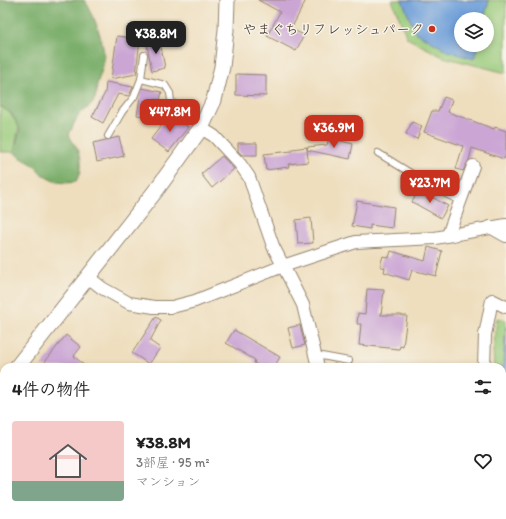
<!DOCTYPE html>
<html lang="ja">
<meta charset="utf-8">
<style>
:root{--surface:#fff;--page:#f6f6f6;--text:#222;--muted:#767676;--accent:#c8321e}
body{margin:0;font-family:Itim,"Klee One",sans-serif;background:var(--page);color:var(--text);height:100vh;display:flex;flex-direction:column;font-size:15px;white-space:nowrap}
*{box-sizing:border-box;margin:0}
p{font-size:13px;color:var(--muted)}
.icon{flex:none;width:22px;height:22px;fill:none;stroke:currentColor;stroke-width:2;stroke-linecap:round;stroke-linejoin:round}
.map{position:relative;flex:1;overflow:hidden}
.panel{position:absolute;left:0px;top:363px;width:506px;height:156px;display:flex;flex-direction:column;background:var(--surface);border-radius:12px 12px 0 0;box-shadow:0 2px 6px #0003}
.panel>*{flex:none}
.controls{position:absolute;left:454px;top:12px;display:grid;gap:8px}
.controls a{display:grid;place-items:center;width:40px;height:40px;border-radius:50%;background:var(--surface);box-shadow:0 2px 6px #0003;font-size:20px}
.price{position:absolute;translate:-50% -34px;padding:0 9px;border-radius:8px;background:var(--accent);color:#fff;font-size:13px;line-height:26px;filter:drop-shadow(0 1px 2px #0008)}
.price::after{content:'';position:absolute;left:50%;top:24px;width:12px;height:9px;margin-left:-6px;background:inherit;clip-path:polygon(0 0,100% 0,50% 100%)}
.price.current{background:#222;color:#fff}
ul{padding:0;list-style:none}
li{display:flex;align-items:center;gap:12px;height:100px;padding:0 12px}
li span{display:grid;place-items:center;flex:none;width:112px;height:80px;border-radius:4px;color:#555}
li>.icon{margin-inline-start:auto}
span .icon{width:48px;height:48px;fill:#fffc;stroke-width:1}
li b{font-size:17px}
h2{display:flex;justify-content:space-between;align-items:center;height:48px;padding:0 12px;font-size:17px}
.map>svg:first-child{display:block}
.green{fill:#99ca7a;stroke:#6a7a4c;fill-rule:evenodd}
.forest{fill:#7aae6a;stroke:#5a6c44}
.water{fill:#6e9fd9;stroke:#54647c}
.building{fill:#cba6d5}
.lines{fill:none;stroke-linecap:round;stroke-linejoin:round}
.service-casing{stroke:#94846e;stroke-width:8}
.minor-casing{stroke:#94846e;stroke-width:14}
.tertiary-casing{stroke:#94846e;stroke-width:17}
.service{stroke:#fff;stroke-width:6}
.minor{stroke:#fff;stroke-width:12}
.tertiary{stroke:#fff;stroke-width:15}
.poi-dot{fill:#c8321e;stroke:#f7f3e8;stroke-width:1.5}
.labels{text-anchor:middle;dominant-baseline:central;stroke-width:3;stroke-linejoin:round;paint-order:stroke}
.poi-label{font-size:14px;fill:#3b2a1e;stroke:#f7f3e8;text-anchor:end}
</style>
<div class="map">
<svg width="506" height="519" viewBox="0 0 506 519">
<rect width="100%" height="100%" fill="#f7f3e8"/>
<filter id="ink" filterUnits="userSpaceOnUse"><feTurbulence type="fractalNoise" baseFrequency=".025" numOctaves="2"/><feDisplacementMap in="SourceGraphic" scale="8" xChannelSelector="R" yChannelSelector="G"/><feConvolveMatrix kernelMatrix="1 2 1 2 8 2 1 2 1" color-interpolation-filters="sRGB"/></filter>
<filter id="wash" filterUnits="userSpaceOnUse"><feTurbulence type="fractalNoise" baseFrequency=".012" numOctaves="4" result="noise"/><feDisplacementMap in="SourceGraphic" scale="16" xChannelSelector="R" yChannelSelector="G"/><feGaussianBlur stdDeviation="0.9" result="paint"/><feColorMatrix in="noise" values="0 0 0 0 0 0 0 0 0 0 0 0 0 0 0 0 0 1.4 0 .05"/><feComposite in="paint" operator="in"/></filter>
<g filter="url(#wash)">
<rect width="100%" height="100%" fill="#eedebe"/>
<g class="green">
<path d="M392,0H506V73L443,57L407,38ZM461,19H487V45H461Z"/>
<path d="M0,106L9,112L19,126L14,152H0Z"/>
<path d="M497,318L506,320V457L502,454V367H494L493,351Z"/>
</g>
<path class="forest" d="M0,0H84C93,10 106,48 104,61C103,69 99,77 97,85C96,91 97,98 92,103C90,106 86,108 83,111C76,117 73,126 69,135C71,140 75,144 77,149C81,159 82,173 76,182C64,184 54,183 43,175C39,172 36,167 32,164C24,159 20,159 14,152L20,129L11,113L0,106Z"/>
<g class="water">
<path d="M402,0H489L484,19H461V45H478L474,59L448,51L415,32Z"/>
<path d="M506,326V397L502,396V376Z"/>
</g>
<g id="blocks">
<g class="building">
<path d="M258,0H306L291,29L304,35L296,51L267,36L280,12Z"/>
<path d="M117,36L140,39L136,74L111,79Z"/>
<path d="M146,40L160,42L165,68L152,71Z"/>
<path d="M236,74L266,75V96L236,95Z"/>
<path d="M106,82L133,87L129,96L118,94L103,123L92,117L105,93Z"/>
<path d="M142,88L162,92L160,100L153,99L150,117L137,115L140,97H139Z"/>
<path d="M444,97L452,100L448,112L494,129L495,127L506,131V153L504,159L472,148L469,160L463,171L456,169L463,146L424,132L432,111H438Z"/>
<path d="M170,114L188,127L169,152L151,139Z"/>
<path d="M412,122L422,126L417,139L406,134Z"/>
<path d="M119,137L124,156L97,162L93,143Z"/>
<path d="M329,138L353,144L350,159L307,150V147L327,145Z"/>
<path d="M238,143H257V155H242L238,151Z"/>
<path d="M307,147L308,162L288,164L289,167L266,170L264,154L292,151V149Z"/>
<path d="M222,156L234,169L212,188L201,174Z"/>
<path d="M419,190L448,206L441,218L412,202Z"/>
<path d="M357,201L394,207L392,228L370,225V229L352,226Z"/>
<path d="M311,218L313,243L298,244L296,220Z"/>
<path d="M428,247L442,251L436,276L412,270L409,280L384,272L385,268L380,266L383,256L389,258L391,251L425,261Z"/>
<path d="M367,289L384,290L381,315H402V316H407L403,347L400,346L399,349L359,345L361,324H357L358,313L365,314Z"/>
<path d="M156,317L161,320L150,341L160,348L149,364L132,353Z"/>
<path d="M300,325L305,345L293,348L288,328Z"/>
<path d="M234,330L280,357L274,367H261L254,363L255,360L226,343Z"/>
<path d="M66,335L81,347L74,356L86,367H41Z"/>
</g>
</g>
</g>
<g filter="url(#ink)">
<use href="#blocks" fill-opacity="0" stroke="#94846e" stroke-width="1"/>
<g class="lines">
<defs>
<g id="service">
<path d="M141,79L144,55"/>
<path d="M108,136L122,112L134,97L141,79L165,85L170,93L171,101L193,121L202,124"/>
<path d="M378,153L438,190L460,201"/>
<path d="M316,355L349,361"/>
</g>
<g id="minor">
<path d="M201,128L214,136L240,164L249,177L273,246L303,305L318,367"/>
<path d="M490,227L506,236"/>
<path d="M448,235L473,166"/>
<path d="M88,277L102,288L129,303L154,307H172L195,301L283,266L356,242L435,238L506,225"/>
<path d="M484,367L485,335L492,300L506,307"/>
<path d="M502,468L506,470"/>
<path d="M96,515L101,519"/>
<path d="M211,515L216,519"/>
<path d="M353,515L354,519"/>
<path d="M116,519L119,515"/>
</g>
<g id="tertiary">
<path d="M17,367L157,189L201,128L214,100L222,67L226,30L227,0"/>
<path d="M0,389L4,384"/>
</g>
</defs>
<use href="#service" class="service-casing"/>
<use href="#minor" class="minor-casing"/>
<use href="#tertiary" class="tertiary-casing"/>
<use href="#service" class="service"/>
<use href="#minor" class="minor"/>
<use href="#tertiary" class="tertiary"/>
</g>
</g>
<circle class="poi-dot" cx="432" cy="29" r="4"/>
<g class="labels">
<g class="poi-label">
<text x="424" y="29">やまぐちリフレッシュパーク</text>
</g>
</g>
</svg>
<div class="controls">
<a><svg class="icon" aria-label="layers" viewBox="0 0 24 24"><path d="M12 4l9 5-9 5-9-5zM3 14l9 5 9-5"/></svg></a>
</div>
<b class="price current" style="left:156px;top:55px">¥38.8M</b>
<b class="price" style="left:170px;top:133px">¥47.8M</b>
<b class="price" style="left:334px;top:149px">¥36.9M</b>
<b class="price" style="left:430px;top:204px">¥23.7M</b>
<section class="panel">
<h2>4件の物件<svg class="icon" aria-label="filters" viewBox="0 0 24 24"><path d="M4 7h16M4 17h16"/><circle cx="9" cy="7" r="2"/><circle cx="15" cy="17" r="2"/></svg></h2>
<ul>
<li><span style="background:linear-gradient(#f6c9c9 75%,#7fa58c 0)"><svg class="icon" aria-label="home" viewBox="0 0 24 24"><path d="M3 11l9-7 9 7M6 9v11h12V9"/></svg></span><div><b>¥38.8M</b><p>3部屋 · 95 m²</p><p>マンション</p></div><svg class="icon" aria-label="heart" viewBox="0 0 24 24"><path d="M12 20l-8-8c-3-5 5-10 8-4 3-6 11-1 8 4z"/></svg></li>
</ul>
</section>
</div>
